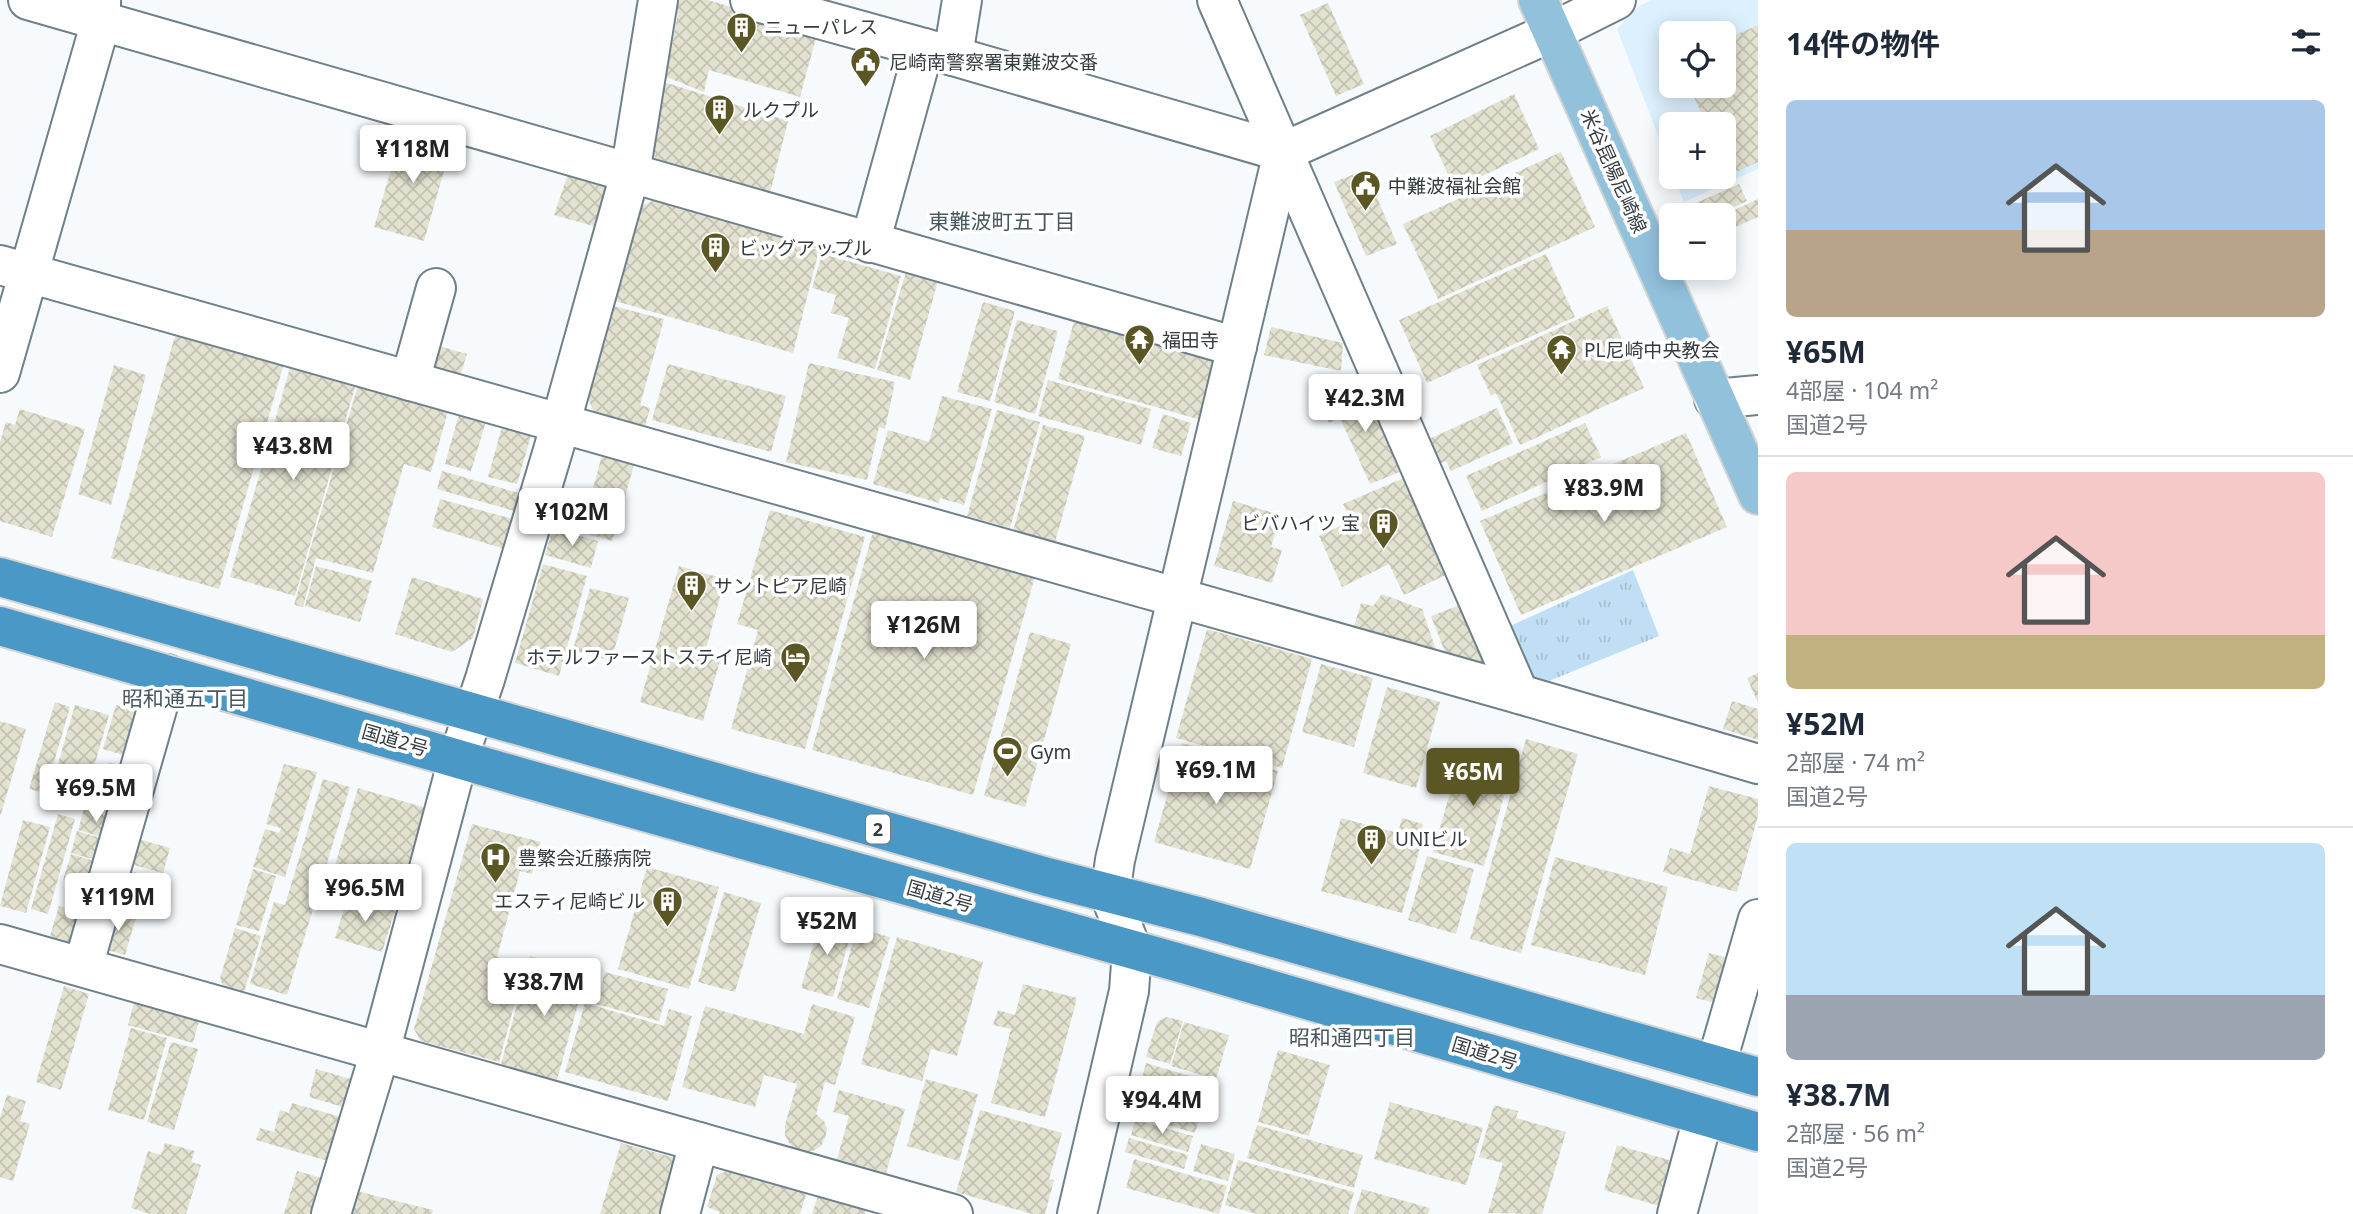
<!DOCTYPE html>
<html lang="ja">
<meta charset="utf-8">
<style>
:root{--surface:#fff;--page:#f6f6f7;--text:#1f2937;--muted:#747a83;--line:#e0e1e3;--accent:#5b5724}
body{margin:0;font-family:"Noto Sans","Noto Sans JP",sans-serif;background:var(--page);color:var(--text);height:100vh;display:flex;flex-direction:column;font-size:26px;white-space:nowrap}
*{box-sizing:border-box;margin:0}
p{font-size:23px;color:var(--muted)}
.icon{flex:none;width:38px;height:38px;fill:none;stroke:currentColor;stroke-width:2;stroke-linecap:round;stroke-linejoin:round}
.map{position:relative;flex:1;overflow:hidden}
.details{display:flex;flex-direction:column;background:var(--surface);width:595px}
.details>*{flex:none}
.tools{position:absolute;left:1659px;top:21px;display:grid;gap:14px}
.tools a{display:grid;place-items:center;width:77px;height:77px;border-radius:10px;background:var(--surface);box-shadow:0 4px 18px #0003;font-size:35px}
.price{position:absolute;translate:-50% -60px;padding:0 16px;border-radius:7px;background:#fff;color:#222;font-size:23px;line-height:46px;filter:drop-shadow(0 2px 4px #0008)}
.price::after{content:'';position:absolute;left:50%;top:42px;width:21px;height:16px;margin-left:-10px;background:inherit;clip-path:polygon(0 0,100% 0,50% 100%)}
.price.on{background:var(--accent);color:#fff}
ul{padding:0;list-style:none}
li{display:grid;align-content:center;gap:14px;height:371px;padding:0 28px}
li+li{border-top:2px solid var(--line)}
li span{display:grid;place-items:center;height:217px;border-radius:10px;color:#555}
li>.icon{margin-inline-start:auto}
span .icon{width:126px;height:126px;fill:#fffc;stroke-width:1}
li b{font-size:30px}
h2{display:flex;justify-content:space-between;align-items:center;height:84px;padding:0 28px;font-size:30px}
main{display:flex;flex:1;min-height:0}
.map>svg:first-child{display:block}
.built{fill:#dcf0fe;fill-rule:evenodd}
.grass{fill:url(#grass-tufts)}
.building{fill:url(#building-cross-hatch)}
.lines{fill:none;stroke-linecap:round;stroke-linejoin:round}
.minor-casing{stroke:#70808a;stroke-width:42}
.major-casing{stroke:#d2d4d5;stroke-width:42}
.highway-casing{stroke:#d2d4d5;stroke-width:42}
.minor{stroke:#fff;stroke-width:38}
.major{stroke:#92c1dc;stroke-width:38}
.highway{stroke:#4a98c5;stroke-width:38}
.labels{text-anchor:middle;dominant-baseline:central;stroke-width:7;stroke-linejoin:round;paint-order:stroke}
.shield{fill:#fff;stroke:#717679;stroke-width:2}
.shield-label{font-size:18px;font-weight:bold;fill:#343b3f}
.poi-label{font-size:19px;fill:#343b3f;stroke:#fff;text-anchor:start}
.street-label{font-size:19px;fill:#343b3f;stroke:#fff}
.neighbourhood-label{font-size:21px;fill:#485861;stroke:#fff}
</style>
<main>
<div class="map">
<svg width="1758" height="1214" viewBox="0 0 1758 1214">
<defs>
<pattern id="grass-tufts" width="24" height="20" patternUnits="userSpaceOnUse" patternTransform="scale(1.75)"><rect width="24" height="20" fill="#c0dff4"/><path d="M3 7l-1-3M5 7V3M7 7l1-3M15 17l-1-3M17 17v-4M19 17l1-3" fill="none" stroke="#a6c0d2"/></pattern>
<pattern id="building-cross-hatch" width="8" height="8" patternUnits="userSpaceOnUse" patternTransform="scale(1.75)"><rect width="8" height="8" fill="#e3e2d0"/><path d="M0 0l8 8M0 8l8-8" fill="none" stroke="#c3c3b4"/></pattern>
</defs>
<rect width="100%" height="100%" fill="#f7fafd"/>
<path class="built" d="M1652,0H1758V169L1684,202L1674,177H1724V124H1671V169L1617,29L1639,6ZM1671,33H1724V86H1671Z"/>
<path class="grass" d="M1633,570L1659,636L1549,681L1532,676L1510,626Z"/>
<g class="building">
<path d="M678,0H708L814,32L816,38L800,97L709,70L704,92L666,77L678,14L675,12Z"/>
<path d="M1328,3L1364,84L1336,96L1300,15Z"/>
<path d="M1758,25V162L1729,175L1724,163V124H1706L1689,86H1724V40Z"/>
<path d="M664,82L788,121L768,201L665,173L653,154Z"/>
<path d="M1514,94L1539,149L1455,189L1430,136Z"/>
<path d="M403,129L452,143L424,241L374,227Z"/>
<path d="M1561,152L1595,227L1438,299L1403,224Z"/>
<path d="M1365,170L1397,244L1366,256L1334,182Z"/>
<path d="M568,174L607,184L604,229L554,215Z"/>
<path d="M1739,184L1747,201L1715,215H1690L1687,207Z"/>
<path d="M657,199L819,250L793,353L612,300L637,208Z"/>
<path d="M1758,199V217L1724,232V215Z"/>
<path d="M822,254L901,276L875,369L837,358L849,318L831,313L836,295L812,288Z"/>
<path d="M1546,254L1575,317L1427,383L1399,320Z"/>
<path d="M908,265L940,274L910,380L877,370Z"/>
<path d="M983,302L1015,311L990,401L957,392Z"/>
<path d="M613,306L664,319L640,405L650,408L645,426L594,412L588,399Z"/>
<path d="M1607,306L1644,388L1520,445L1496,393L1491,396L1477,365Z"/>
<path d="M1076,314L1220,355L1201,420L1058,379Z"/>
<path d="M1017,320L1058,331L1035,414L994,402Z"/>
<path d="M1271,327L1343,343L1341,371L1264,355Z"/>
<path d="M177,329L285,360L219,589L111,558Z"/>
<path d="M435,345L467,354L460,376L428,367Z"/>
<path d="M809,363L895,382L885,429L879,427L867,480L786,462Z"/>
<path d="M668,364L786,396L771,452L652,420Z"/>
<path d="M114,365L146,375L111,505L78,494Z"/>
<path d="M290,368L355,387L295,596L230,577Z"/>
<path d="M1048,380L1151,409L1141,445L1038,416Z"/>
<path d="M358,385L449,408L431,472L404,464L373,573L316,558L303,607L294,605Z"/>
<path d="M1365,387L1402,471L1370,484L1340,418L1329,423L1321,406Z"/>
<path d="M942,396L992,409L964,505L940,498L939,503L873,484L888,430L929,442Z"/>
<path d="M1497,408L1513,443L1451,471L1446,461L1438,464L1427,440Z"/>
<path d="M20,409L85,429L52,537L0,521V442L6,422L15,425Z"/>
<path d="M997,410L1040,422L1010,528L967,516Z"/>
<path d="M459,414L486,421L471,471L445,464Z"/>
<path d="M1163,414L1191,423L1181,456L1152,448Z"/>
<path d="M1585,423L1601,457L1482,511L1466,476Z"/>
<path d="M1043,425L1085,436L1055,542L1013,531Z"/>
<path d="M502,427L531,436L517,484L488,477Z"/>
<path d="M1686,433L1727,527L1521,615L1480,521Z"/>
<path d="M603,452L635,461L623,504L591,495Z"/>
<path d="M442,471L519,493L514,511L437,489Z"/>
<path d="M1406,477L1452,572L1404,595L1389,564L1342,587L1319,536L1351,521L1343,504Z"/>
<path d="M563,492L621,509L612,541L554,524Z"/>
<path d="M440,499L513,519L505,549L432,527Z"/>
<path d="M1233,501L1281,515L1271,547L1282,550L1272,583L1214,566Z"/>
<path d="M770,510L865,537L805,749L731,729L758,630L737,624Z"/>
<path d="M553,528L598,541L591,568L545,555Z"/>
<path d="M874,528L1036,573L973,795L812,750Z"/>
<path d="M543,564L587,576L559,676L515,663Z"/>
<path d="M316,566L372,581L360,622L305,606Z"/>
<path d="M679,566L725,579L704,656L720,661L703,721L640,702Z"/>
<path d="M412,577L483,599L473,638L452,652L395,634Z"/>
<path d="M590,588L629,598L611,661L573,650Z"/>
<path d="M1382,594L1422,609L1437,653L1353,630L1361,603L1373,606Z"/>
<path d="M1465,603L1490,663L1483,666L1446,655L1431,616Z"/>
<path d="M1207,629L1312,659L1282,768L1176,738Z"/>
<path d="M1030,632L1071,644L1025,807L984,796Z"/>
<path d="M1321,664L1373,678L1354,747L1302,732Z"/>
<path d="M1758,673V703L1747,678Z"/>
<path d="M1387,687L1440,702L1416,788L1363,773Z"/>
<path d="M1732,701L1758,709V740L1723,729Z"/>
<path d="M55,702L70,707L45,793L29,789Z"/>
<path d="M75,705L109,715L83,805L49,795Z"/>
<path d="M116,705L148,714L135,759L103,749Z"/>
<path d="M0,721L26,729L1,814H0Z"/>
<path d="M1526,739L1578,754L1521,953L1470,939Z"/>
<path d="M1182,743L1278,771L1250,869L1154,842Z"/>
<path d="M1462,751L1513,765L1484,866L1433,852Z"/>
<path d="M109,762L126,767L119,789L103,785Z"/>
<path d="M284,764L317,772L285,877L253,867L265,829L279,833L281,828L266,824Z"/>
<path d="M323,779L350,787L287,995L250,984L274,902L285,905Z"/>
<path d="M97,786L119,793L113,812L91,806Z"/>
<path d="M1709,786L1758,799V816L1737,892L1663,872L1670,848L1690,854Z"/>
<path d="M358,788L433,810L405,902L358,888L361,880L333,872Z"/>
<path d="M84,809L115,818L109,839L78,830Z"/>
<path d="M58,814L75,819L48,914L31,909Z"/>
<path d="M1341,818L1398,833L1402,818L1423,824L1419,840L1422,841L1402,913L1321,891Z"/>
<path d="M23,820L50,827L26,913L0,906Z"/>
<path d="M472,824L541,842L532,874L520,871L497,957L525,965L499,1062L421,1041L414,1029Z"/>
<path d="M77,831L108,840L102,862L71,853Z"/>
<path d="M138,839L170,848L163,873L130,864Z"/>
<path d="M71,854L101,863L94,889L63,880Z"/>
<path d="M1427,856L1474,869L1456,934L1408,920Z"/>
<path d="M1555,857L1668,887L1645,975L1531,945Z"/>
<path d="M647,867L719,887L689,989L618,969Z"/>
<path d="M253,869L276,876L259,931L236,925Z"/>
<path d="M133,872L161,880L150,917L122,909Z"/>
<path d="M724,892L761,903L735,992L698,982Z"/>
<path d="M348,896L395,911L382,952L335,938Z"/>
<path d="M59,906L86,914L77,944L50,936Z"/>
<path d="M111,910L136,918L125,955L100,948Z"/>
<path d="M821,917L853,926L833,997L801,988Z"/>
<path d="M235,928L261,936L244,992L223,986L220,978Z"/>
<path d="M857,928L890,937L869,1008L837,999Z"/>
<path d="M897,937L983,962L957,1056L931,1049L922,1081L861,1064Z"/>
<path d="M1709,953L1731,959L1719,1004L1696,998Z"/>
<path d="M530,956L587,972L557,1080L501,1064Z"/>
<path d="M605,972L668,989L659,1021L596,1004Z"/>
<path d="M1023,984L1077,998L1045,1117L991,1103L1011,1029L993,1025L998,1010L1015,1015Z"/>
<path d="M64,986L89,994L61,1090L36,1082Z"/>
<path d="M135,999L200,1017L193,1043L128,1025Z"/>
<path d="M585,1003L664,1026L669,1009L692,1016L668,1101L565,1072Z"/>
<path d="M812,1004L855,1017L835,1085L825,1082L816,1114L824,1121L827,1129L825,1138L821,1146L813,1151L804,1152L795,1150L789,1143L785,1135V1125L797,1084L764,1075L755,1107L682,1087L705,1006L804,1034Z"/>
<path d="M1166,1017L1183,1021L1170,1064L1146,1057L1157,1022Z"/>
<path d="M1184,1022L1229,1035L1216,1079L1171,1066Z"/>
<path d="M131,1028L167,1038L144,1120L108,1110Z"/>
<path d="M171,1042L198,1049L174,1130L147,1122Z"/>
<path d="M1278,1050L1330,1065L1309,1136L1258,1122Z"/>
<path d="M1146,1063L1190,1076L1186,1090L1142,1078Z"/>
<path d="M316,1069L351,1079L343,1107L309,1097Z"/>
<path d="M926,1079L978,1094L959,1161L907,1146Z"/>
<path d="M1145,1084L1207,1102L1204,1113L1141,1095Z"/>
<path d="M839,1090L905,1109L886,1173L837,1159L849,1116L833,1112Z"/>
<path d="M7,1095L26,1101L20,1121L30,1124L13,1181L0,1177V1118Z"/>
<path d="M1140,1100L1200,1117L1195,1133L1136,1116Z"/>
<path d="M1390,1102L1483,1128L1466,1185L1374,1159Z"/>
<path d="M292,1103L341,1117L328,1161L256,1140L260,1128L274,1132L280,1110L289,1113Z"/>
<path d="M1494,1105L1518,1111L1516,1118L1566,1132L1542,1214L1488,1213L1503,1163L1479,1157Z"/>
<path d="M980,1110L1062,1133L1049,1179L1054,1180L1045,1214H1032L956,1192Z"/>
<path d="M1135,1120L1193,1136L1188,1152L1131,1135Z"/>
<path d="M1257,1125L1363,1155L1354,1188L1247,1158Z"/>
<path d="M1129,1138L1188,1155L1184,1169L1125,1152Z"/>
<path d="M165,1143L195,1151L191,1162L201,1165L186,1214H150L131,1208L148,1151L161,1155Z"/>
<path d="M621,1143L675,1158L668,1214H600Z"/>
<path d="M1201,1144L1235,1154L1228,1181L1193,1171Z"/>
<path d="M1617,1145L1676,1162L1663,1207L1604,1190Z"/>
<path d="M1134,1159L1227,1186L1219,1214L1126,1188Z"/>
<path d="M1238,1160L1354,1192L1348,1214H1257L1225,1205Z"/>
<path d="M729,1170L807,1191L800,1214H719L720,1212L707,1207L717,1175Z"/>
<path d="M297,1171L329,1180L319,1214H284Z"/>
<path d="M1362,1189L1430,1208L1428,1214H1354Z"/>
<path d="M356,1191L433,1210L432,1214H349Z"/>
<path d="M818,1196L866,1210L865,1214H812Z"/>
</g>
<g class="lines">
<defs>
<g id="minor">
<path d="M28,0L1237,347"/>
<path d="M750,0L953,56L1283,152"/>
<path d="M1217,0L1519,694"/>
<path d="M953,56L962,0"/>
<path d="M870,243L924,48"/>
<path d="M0,265L1519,694L1758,764"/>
<path d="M0,373L101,21V0"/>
<path d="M410,381L436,288"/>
<path d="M1714,399L1758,395"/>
<path d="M0,944L953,1214"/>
<path d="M83,967L167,674"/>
<path d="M1716,1065L1758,919"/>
<path d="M331,1214L380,1052L458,759L485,679L554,447L630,174L658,0"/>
<path d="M680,1214L699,1142"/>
<path d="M1077,1214L1129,991L1132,950L1110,895L1115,860L1283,152L1552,32L1616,0"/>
<path d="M1677,1214L1703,1118"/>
</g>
<path id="major" d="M1538,0L1758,495"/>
<g id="highway">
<path d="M0,577L1047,877L1201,917L1758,1077"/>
<path d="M0,626L524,778L1187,965L1758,1132"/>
</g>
</defs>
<use href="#minor" class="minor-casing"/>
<use href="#major" class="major-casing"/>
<use href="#highway" class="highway-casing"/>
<use href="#minor" class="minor"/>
<use href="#major" class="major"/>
<use href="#highway" class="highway"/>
</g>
<defs>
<symbol id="building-pin" viewBox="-11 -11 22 30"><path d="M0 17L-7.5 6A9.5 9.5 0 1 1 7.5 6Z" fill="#5b5724" stroke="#fff"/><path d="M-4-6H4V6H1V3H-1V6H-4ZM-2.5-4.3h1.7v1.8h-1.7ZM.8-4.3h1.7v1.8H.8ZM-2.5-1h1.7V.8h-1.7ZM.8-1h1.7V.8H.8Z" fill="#fff"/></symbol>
<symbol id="civic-pin" viewBox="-11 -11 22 30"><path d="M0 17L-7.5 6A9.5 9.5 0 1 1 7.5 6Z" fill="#5b5724" stroke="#fff"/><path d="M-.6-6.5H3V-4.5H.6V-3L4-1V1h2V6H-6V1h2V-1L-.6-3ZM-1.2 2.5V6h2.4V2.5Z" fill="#fff"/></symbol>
<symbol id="temple-pin" viewBox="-11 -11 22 30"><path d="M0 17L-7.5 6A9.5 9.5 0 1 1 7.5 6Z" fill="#5b5724" stroke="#fff"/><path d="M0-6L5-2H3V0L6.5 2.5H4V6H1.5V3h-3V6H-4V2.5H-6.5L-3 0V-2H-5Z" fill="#fff"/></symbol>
<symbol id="hotel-pin" viewBox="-11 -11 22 30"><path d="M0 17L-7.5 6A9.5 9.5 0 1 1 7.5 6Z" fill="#5b5724" stroke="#fff"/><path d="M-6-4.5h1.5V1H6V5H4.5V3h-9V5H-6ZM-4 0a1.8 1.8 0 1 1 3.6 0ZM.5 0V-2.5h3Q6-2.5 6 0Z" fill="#fff"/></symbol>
<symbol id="stadium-pin" viewBox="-11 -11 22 30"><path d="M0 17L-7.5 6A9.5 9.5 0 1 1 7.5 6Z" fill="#5b5724" stroke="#fff"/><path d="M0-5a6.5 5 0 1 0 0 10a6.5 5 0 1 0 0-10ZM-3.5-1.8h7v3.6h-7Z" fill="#fff"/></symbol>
<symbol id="hospital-pin" viewBox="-11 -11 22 30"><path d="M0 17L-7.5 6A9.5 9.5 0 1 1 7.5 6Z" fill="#5b5724" stroke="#fff"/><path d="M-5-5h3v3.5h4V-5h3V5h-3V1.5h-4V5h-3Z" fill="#fff"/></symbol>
</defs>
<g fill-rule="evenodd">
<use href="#building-pin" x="724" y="10" width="35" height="47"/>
<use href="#civic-pin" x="848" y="44" width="35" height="47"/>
<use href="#building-pin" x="702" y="92" width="35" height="47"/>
<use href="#civic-pin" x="1348" y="168" width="35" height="47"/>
<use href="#building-pin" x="698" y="230" width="35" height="47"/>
<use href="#temple-pin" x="1122" y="322" width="35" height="47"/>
<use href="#temple-pin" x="1544" y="332" width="35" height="47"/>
<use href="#building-pin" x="1366" y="506" width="35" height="47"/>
<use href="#building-pin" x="674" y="568" width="35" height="47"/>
<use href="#hotel-pin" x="778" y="640" width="35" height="47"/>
<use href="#stadium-pin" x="990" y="734" width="35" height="47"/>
<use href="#building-pin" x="1354" y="822" width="35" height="47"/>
<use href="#hospital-pin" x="478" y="840" width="35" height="47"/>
<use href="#building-pin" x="650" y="884" width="35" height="47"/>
</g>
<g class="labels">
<rect class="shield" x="866" y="814.5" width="24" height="29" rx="5"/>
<g class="shield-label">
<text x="878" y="829">2</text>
</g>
<g class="poi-label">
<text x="764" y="27">ニューパレス</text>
<text x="889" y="62">尼崎南警察署東難波交番</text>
<text x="743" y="110">ルクプル</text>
<text x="1388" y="186">中難波福祉会館</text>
<text x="739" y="248">ビッグアップル</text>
<text x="1162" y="340">福田寺</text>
<text x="1584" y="350">PL尼崎中央教会</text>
<text x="1360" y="523" text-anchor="end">ビバハイツ 宝</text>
<text x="714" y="586">サントピア尼崎</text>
<text x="772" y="657" text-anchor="end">ホテルファーストステイ尼崎</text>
<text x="1030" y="752">Gym</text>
<text x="1395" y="839">UNIビル</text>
<text x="518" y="858">豊繁会近藤病院</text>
<text x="645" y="901" text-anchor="end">エスティ尼崎ビル</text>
</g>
<g class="street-label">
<text transform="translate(1614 171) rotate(66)">米谷昆陽尼崎線</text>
<text transform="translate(395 740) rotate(16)">国道2号</text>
<text transform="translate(940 896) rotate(16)">国道2号</text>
<text transform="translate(1485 1053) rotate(17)">国道2号</text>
</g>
<g class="neighbourhood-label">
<text x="1002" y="221">東難波町五丁目</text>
<text x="185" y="698">昭和通五丁目</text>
<text x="1352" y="1037">昭和通四丁目</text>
</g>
</g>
</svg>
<div class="tools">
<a><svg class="icon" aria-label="locate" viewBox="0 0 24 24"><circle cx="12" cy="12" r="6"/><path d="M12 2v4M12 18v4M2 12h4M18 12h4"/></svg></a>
<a>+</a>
<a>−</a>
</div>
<b class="price" style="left:413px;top:185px">¥118M</b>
<b class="price" style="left:1365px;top:434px">¥42.3M</b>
<b class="price" style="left:293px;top:482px">¥43.8M</b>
<b class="price" style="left:1604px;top:524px">¥83.9M</b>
<b class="price" style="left:572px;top:548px">¥102M</b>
<b class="price" style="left:924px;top:661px">¥126M</b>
<b class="price" style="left:1216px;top:806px">¥69.1M</b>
<b class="price on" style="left:1473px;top:808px">¥65M</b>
<b class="price" style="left:96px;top:824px">¥69.5M</b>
<b class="price" style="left:365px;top:924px">¥96.5M</b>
<b class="price" style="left:118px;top:933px">¥119M</b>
<b class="price" style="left:827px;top:957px">¥52M</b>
<b class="price" style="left:544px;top:1018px">¥38.7M</b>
<b class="price" style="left:1162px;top:1136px">¥94.4M</b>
</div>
<section class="details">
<h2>14件の物件<svg class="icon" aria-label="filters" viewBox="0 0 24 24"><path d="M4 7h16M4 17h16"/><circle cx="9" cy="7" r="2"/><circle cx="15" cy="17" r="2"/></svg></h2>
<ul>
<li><span style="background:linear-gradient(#a9c7e8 60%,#b9a48a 0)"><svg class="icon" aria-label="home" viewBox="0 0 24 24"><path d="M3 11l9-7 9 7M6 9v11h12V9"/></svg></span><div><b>¥65M</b><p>4部屋 · 104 m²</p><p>国道2号</p></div></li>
<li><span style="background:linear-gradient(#f6c9c9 75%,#c2b280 0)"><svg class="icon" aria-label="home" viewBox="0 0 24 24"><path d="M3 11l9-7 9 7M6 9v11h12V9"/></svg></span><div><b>¥52M</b><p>2部屋 · 74 m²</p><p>国道2号</p></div></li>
<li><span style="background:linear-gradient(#bfe0f5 70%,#9aa5b1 0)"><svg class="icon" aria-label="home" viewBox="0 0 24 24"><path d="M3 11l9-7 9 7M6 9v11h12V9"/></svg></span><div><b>¥38.7M</b><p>2部屋 · 56 m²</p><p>国道2号</p></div></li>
</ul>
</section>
</main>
